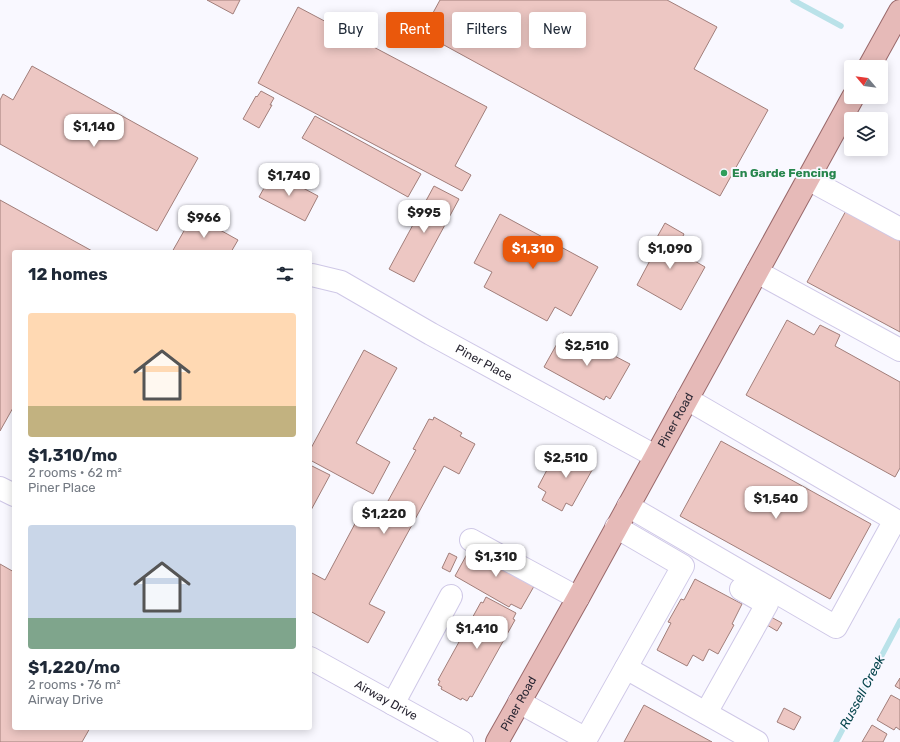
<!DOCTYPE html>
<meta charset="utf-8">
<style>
:root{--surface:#fff;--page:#f6f6f7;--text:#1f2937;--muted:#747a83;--accent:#ea580c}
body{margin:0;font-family:Rubik,sans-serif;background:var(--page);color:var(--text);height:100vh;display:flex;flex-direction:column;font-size:15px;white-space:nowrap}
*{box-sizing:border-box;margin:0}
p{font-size:13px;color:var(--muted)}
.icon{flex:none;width:22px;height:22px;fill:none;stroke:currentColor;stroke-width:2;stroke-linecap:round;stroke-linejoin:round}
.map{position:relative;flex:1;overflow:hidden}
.sheet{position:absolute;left:12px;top:250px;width:300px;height:480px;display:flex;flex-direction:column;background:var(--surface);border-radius:4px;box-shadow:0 2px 10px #0003}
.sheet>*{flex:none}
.top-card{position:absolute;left:324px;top:12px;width:380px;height:36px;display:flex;gap:8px}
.needle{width:26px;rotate:299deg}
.buttons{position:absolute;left:844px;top:60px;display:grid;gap:8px}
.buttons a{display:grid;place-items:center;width:44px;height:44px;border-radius:4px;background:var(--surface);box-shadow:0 2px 10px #0003;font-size:20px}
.price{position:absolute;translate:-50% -34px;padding:0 9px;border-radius:8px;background:#fff;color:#222;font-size:13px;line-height:26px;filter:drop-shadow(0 1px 2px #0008)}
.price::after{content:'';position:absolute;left:50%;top:24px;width:12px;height:9px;margin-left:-6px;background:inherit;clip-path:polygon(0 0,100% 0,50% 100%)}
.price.on{background:var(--accent);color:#fff}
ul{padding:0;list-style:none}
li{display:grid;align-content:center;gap:8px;height:212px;padding:0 16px}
li span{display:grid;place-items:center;height:124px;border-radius:4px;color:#555}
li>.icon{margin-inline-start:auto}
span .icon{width:72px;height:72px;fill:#fffc;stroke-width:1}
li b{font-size:17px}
h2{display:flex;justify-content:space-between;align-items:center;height:48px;padding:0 16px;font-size:17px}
.chip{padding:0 14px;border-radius:4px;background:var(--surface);box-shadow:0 2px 10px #0003;font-size:14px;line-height:36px}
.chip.on{background:var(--accent);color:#fff}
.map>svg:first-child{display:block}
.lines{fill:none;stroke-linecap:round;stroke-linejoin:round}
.stream{stroke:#bae2e9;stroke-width:5.5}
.building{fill:#edc7c3;stroke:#a17e7a}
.minor-casing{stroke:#cfc8e7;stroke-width:24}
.major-casing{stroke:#99696b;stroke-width:24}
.minor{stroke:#fff;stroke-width:22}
.major{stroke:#e6bab8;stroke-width:22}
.leisure-dot{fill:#2e9e5b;stroke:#f9f8ff;stroke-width:1.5}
.labels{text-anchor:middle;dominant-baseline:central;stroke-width:4;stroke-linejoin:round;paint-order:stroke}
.leisure-label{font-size:12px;font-weight:bold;fill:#27864d;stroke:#f9f8ff;text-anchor:start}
.street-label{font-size:12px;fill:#2a2733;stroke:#f9f8ff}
.water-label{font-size:13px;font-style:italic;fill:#07454d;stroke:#f9f8ff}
</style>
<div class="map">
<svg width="900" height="742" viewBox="0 0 900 742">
<rect width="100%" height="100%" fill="#f9f8ff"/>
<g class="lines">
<g class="stream">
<path d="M793,0L841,26"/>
<path d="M836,742L900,621"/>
</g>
</g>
<g class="building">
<path d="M207,0H240L233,14Z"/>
<path d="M440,0H667L717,27L694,69L768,110L720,196L422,33Z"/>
<path d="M298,7L487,107L455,166L471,175L462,191L258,83Z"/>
<path d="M32,66L198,158L157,231L0,144V100L3,94L13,100Z"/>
<path d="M261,91L274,98L270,105H272L259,128L243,119L256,96L257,97Z"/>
<path d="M315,116L421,174L408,197L302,138Z"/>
<path d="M273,172L318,196L305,221L259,197Z"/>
<path d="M434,186L459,199L414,282L389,269Z"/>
<path d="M0,200L94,252H14V406L0,431Z"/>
<path d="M848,207L900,236V332L807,282Z"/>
<path d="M500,214L598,267L571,316L555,307L547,321L484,287L492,272L474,263Z"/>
<path d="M193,215L238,240L231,252H172Z"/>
<path d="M665,223L684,234L676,250L705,267L681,310L637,285L655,251L651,248Z"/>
<path d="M787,320L814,335L820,325L840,335L835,346L900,382V468L895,477L746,395Z"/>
<path d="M563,333L603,354L605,351L630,364L610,399L606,396L604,400L544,367Z"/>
<path d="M364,350L397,368L356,443L390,462L373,494L310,460V450Z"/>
<path d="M434,417L462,433L460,436L475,444L459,474L444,466L369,604L385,612L368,643L310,611V572L325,580L366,503L382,512L416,450L413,449L429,419L433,420Z"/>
<path d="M721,441L871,524L830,599L680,516Z"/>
<path d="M563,446L596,463L572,506L566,503L562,511L542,500L546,492L538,487L548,468L551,470Z"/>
<path d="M310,465L330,475L310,512Z"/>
<path d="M472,545L537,581L521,609L511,604L509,607L455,576Z"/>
<path d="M449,553L457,557L450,572L442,568Z"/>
<path d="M0,564L14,572V728H90L82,742H0Z"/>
<path d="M695,579L742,604L732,624L734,625L718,654L709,649L703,661L693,655L687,666L657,650L671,623L668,622L681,599L684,600Z"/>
<path d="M486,597L516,613L513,619L515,620L472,697L470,696L467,701L462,698L461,700L441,689L442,687L438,685L440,681L438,680L481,602L483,603Z"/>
<path d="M771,617L782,623L777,631L767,625Z"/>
<path d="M900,678V689L895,686Z"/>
<path d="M891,695L900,700V730L896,727L894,730L877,720Z"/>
<path d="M644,705L712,742H624Z"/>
<path d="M784,708L801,717L794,730L777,722Z"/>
<path d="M872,725L887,734L883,742H862Z"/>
</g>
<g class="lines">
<defs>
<g id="minor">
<path d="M808,179L900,229"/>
<path d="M757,272L900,350"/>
<path id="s1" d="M312,275L341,282L431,334L655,456"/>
<path d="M0,488L14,495"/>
<path d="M628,506L836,627L895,520L687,399"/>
<path d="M471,540L578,598"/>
<path id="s2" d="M310,658L462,742"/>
<path d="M626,668L757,742"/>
<path d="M519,702L586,739L683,566L616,527"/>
<path d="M393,704L451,596"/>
<path d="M706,713L767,604L741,589"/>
</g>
<g id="major">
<path d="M869,67L900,11"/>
<path id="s3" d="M497,742L578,598L853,97"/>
</g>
</defs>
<use href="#minor" class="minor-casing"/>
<use href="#major" class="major-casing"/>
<use href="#minor" class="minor"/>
<use href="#major" class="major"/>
</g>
<circle class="leisure-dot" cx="724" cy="173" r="4"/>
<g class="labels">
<g class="leisure-label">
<text x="732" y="173">En Garde Fencing</text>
</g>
<g class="street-label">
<text stroke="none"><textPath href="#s1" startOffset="194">Piner Place</textPath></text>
<text stroke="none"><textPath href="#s3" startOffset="368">Piner Road</textPath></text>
<text stroke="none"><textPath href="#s2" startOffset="87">Airway Drive</textPath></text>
<text stroke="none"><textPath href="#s3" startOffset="44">Piner Road</textPath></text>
</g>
<g class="water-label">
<text transform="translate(862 692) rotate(-62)">Russell Creek</text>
</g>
</g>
</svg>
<div class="buttons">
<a><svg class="needle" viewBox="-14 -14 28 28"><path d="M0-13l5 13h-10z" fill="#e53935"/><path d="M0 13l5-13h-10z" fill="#747a83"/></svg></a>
<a><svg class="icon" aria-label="layers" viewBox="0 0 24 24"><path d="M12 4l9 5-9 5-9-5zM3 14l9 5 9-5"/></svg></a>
</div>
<b class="price" style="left:94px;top:148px">$1,140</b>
<b class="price" style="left:289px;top:197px">$1,740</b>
<b class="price" style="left:424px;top:234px">$995</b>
<b class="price" style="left:204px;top:239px">$966</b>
<b class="price on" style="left:533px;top:270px">$1,310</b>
<b class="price" style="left:670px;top:270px">$1,090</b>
<b class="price" style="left:587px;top:367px">$2,510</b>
<b class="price" style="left:566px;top:479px">$2,510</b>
<b class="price" style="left:776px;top:520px">$1,540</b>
<b class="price" style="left:384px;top:535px">$1,220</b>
<b class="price" style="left:496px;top:578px">$1,310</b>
<b class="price" style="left:477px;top:650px">$1,410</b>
<div class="top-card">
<a class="chip">Buy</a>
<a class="chip on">Rent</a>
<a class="chip">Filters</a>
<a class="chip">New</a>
</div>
<section class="sheet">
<h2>12 homes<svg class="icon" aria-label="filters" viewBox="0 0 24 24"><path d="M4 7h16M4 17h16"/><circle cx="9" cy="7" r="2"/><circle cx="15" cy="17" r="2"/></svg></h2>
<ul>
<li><span style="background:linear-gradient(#ffd9b3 75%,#c2b280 0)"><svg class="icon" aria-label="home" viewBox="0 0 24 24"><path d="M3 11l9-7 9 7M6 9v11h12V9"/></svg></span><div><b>$1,310/mo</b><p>2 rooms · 62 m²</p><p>Piner Place</p></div></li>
<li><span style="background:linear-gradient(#c9d6e8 75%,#7fa58c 0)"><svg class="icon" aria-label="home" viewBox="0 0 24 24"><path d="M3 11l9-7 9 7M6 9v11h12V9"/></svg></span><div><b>$1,220/mo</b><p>2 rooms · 76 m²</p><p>Airway Drive</p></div></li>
</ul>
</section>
</div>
